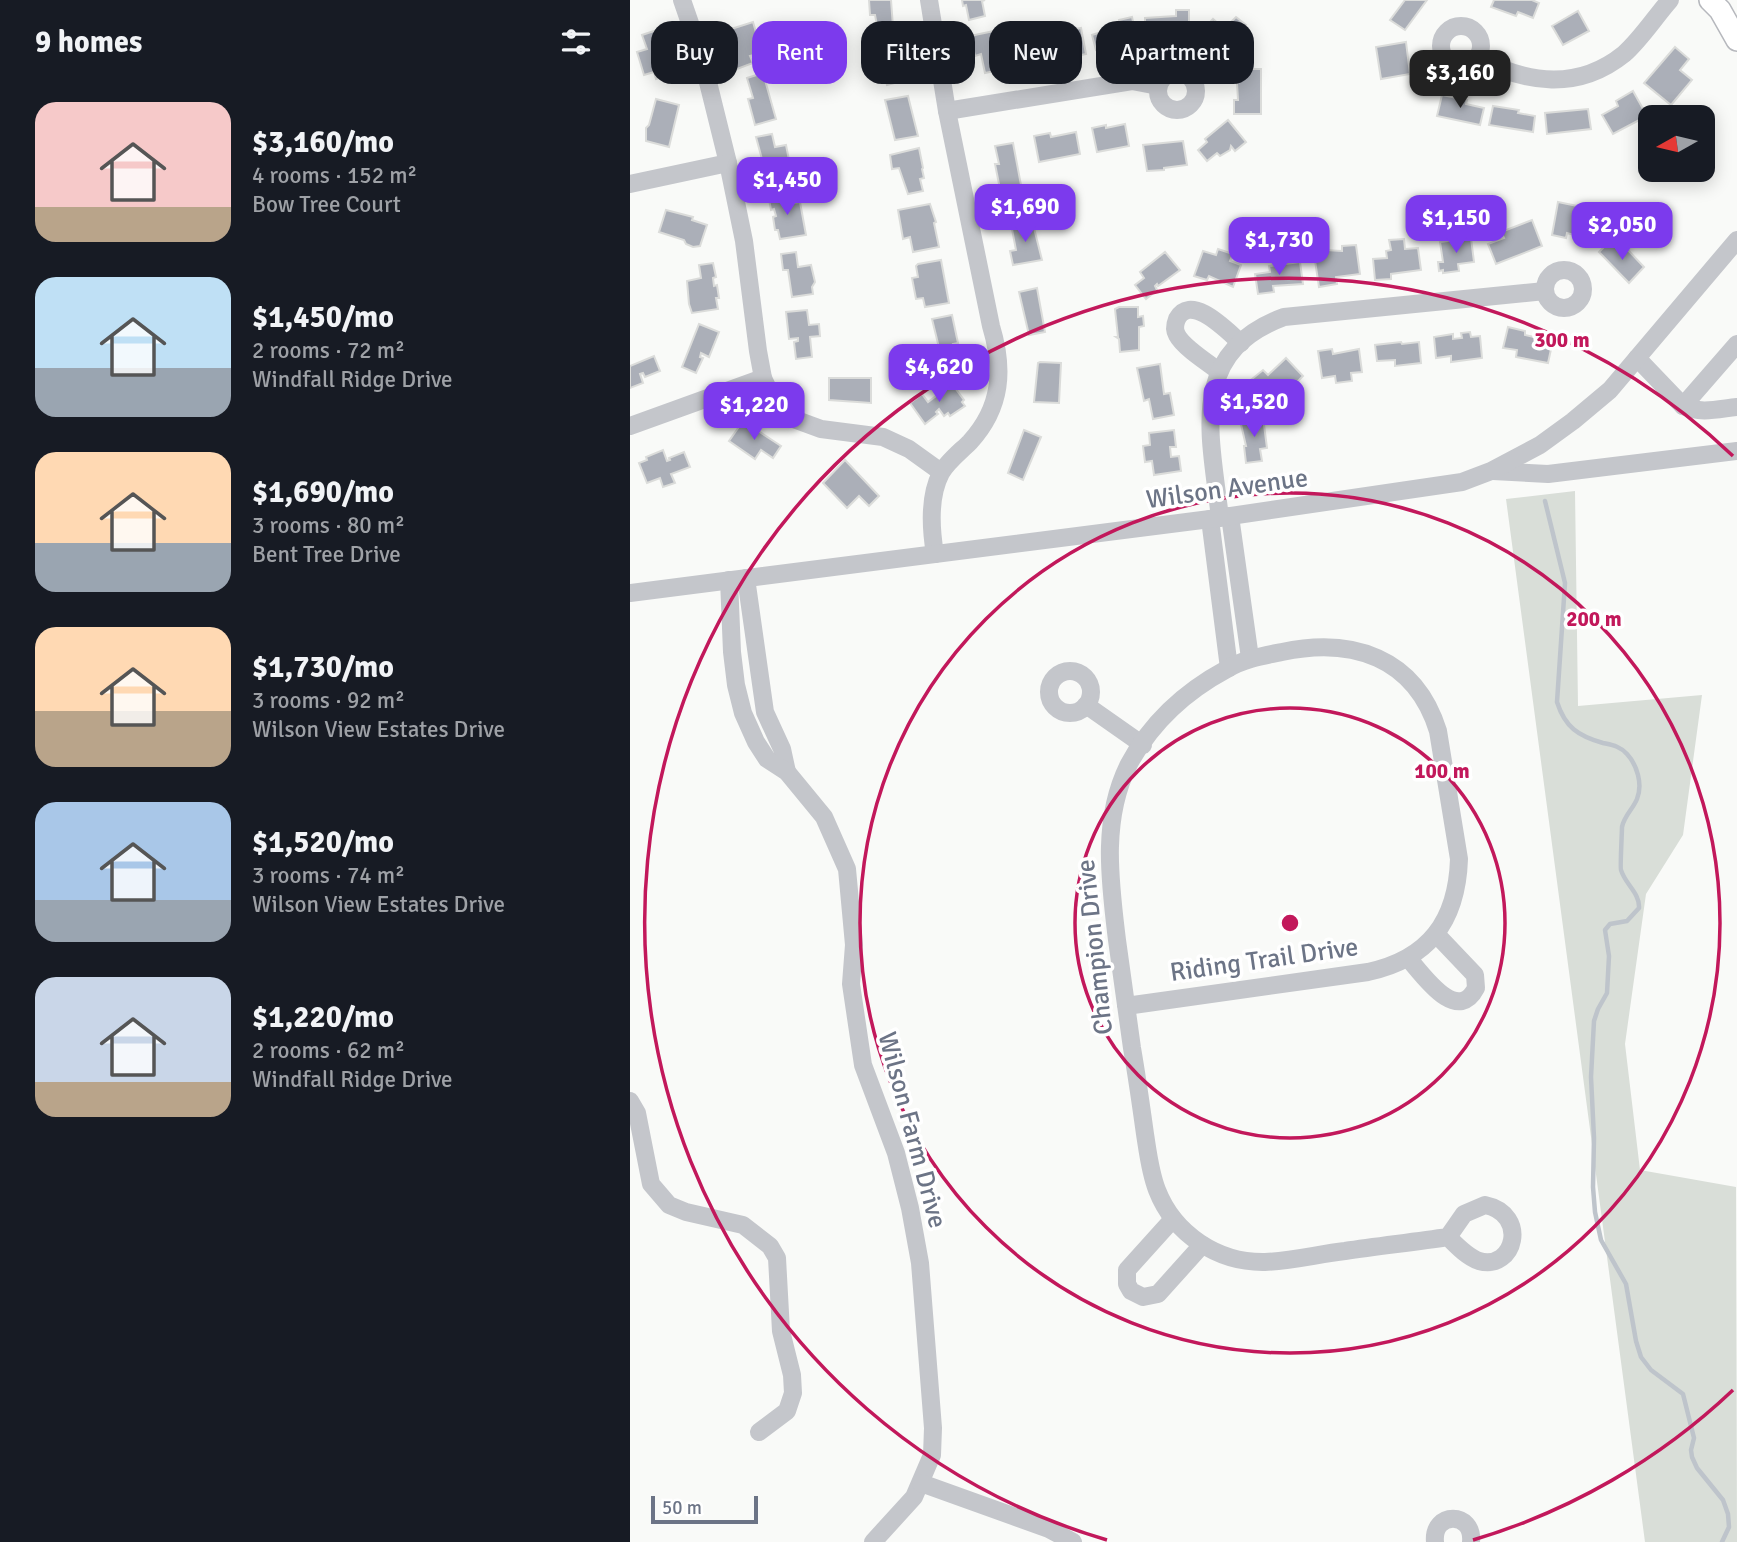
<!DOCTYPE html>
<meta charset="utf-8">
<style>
:root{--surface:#171b24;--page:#20242c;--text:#f1f3f6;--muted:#9ea1a6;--accent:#7c3aed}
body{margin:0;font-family:Signika,sans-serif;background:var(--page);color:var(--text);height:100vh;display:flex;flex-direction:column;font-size:26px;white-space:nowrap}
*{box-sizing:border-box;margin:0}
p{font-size:23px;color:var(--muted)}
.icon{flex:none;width:38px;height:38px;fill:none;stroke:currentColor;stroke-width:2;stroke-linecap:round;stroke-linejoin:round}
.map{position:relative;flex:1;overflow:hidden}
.side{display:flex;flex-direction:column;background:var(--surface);width:630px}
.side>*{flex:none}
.banner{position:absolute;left:21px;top:21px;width:665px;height:63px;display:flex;gap:14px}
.needle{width:46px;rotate:262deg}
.fabs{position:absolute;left:1008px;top:105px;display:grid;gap:14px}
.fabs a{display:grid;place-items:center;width:77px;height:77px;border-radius:14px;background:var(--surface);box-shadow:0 4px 18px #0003;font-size:35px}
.scale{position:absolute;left:21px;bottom:18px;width:107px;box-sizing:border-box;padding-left:7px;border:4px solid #6c7486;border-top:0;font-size:19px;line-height:24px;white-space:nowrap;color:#6c7486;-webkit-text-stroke:5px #fff;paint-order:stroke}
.price{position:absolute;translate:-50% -60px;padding:0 16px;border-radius:14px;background:var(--accent);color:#fff;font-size:23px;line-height:46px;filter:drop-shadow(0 2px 4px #0008)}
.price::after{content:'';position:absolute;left:50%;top:42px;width:21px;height:16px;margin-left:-10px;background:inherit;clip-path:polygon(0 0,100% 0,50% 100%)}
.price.selected{background:#222;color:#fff}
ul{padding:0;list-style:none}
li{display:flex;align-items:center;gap:21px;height:175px;padding:0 35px}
li span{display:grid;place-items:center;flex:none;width:196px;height:140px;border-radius:21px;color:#555}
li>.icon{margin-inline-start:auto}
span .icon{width:84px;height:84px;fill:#fffc;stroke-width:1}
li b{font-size:30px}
h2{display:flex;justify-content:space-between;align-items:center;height:84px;padding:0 35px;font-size:30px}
.tag{padding:0 24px;border-radius:21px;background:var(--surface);box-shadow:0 4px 18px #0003;font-size:24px;line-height:63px}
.tag.selected{background:var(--accent);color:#fff}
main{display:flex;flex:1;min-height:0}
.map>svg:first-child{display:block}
.green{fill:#d9ded8}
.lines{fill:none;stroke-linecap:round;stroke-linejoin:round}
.stream{stroke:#bec4cb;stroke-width:4.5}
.building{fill:#abafb8;stroke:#dbdcda;stroke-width:2}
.major-casing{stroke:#b6b8bd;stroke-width:24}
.minor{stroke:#c4c6cb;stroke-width:18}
.major{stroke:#fff;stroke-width:21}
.ring{fill:none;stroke:#c2185b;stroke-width:3.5}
.labels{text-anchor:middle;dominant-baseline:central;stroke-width:7;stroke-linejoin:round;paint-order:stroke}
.street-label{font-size:26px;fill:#6c7486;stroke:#fff}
.centre{fill:#c2185b;stroke:#fff;stroke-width:3.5}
.ring-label{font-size:21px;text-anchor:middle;font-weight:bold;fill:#c2185b;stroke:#fff;stroke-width:7;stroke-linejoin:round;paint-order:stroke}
</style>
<main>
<section class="side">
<h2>9 homes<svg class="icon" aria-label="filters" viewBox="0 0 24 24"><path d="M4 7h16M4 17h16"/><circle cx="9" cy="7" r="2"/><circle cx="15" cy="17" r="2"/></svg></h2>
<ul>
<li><span style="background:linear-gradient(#f6c9c9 75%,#b9a48a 0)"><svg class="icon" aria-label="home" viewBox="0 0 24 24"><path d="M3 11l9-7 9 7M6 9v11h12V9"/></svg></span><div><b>$3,160/mo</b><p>4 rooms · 152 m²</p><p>Bow Tree Court</p></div></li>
<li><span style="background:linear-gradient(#bfe0f5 65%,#9aa5b1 0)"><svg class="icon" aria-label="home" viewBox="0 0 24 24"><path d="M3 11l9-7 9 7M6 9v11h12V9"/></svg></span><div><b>$1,450/mo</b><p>2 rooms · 72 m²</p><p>Windfall Ridge Drive</p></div></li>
<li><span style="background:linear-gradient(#ffd9b3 65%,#9aa5b1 0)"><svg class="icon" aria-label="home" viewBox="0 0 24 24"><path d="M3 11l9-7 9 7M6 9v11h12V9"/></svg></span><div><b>$1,690/mo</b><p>3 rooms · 80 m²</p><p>Bent Tree Drive</p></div></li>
<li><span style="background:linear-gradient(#ffd9b3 60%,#b9a48a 0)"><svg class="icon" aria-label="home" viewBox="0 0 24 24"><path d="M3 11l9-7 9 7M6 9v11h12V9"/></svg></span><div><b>$1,730/mo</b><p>3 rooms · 92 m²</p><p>Wilson View Estates Drive</p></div></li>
<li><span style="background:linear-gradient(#a9c7e8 70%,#9aa5b1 0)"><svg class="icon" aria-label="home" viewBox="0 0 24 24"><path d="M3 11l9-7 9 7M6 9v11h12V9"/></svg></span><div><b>$1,520/mo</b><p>3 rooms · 74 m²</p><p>Wilson View Estates Drive</p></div></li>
<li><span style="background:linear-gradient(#c9d6e8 75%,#b9a48a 0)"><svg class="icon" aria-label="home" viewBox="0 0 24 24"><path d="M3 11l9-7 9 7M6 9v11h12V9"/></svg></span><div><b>$1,220/mo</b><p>2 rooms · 62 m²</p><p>Windfall Ridge Drive</p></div></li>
</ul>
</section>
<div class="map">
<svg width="1107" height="1542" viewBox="0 0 1107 1542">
<rect width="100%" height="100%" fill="#f9faf8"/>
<path class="green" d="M945,491L948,706L1072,695L1053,835L1016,894L995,1044L1010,1170L1106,1187L1107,1542H1015L876,499Z"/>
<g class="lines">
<path class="stream" d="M915,501L935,583L927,702C935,727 948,736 973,743C982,745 990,746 997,754C1007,765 1013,784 1007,799C1003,809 994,816 992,827C992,832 990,868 991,870C995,884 1010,893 1009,908L997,921L980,924L975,930L979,956L977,993L968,1009L964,1021L961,1077L964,1138L963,1187L965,1212L971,1240L996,1284L1006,1341L1011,1357L1021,1370L1053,1394L1064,1438L1061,1450L1062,1457L1067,1468L1093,1500L1098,1514L1099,1527L1092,1542"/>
</g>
<g class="building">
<path d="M239,0H261L263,27L248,30L245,15H240Z"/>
<path d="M332,0H355L352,1L355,16L339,20L336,5L333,6Z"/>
<path d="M775,0H797L775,30L760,20Z"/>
<path d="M864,0H902L909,3L903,18L888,12L886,16L861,7Z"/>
<path d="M546,10H559V37L515,35V18L546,16Z"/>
<path d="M948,11L959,31L933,45L922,26Z"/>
<path d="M502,17L508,45L489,52L488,49L479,51L478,48L466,50L462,35L490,26L489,20Z"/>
<path d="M606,17L616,25L612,31L622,39L603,61L580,42L582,40L572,31L583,19L592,27L594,25L599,29L601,26L599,24Z"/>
<path d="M123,22L132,53L120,56L123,63L107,69L95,31Z"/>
<path d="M438,25L439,30L451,28L456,54L437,58L436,55L427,57L428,61L414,63L409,39L422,37V28Z"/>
<path d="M27,30L42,74L26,79L24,72L14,75L7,52L17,49L12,35Z"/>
<path d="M364,31L374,69L355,73L351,54L345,56L340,36Z"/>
<path d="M267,38L274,60H271L273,68L269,69L272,81L257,85L254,72L252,73L246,43Z"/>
<path d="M776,42L780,74L751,79L746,47Z"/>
<path d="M1045,47L1059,59L1050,70L1062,80L1041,105L1014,83Z"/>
<path d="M603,69H631V114H604V100H608L607,83L603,82Z"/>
<path d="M133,73L146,119L125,125L118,99L123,98L117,78Z"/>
<path d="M1003,91L1017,116L983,134L972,115L988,106L986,101Z"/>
<path d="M812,95L837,100L836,104L854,108L850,125L807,116Z"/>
<path d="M278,96L288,136L265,140L255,100Z"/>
<path d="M26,99L49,105L39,147L16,141V128L19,125Z"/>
<path d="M863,106L889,110L888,113L905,116L903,132L859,125Z"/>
<path d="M958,109L961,129L917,134L915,113Z"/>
<path d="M598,120L616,142L605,151L601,146L600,150L590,156L587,153L577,161L568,150L577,142L575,139Z"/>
<path d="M495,124L499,146L467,152L462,128L476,125V128Z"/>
<path d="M446,132L450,154L409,162L404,136L420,133L421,137Z"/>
<path d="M142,134L145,147L156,145L161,170L150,172L151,179L140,181L139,174H136L126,137Z"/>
<path d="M553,141L557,165L534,168V170L517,171L513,145Z"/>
<path d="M383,143L391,185L370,189L365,164H369L365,146Z"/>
<path d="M289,148L293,168L292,169L294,178L290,179L293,191L278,194L269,168L262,169L260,155Z"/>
<path d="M154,191L156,204L170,202L176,235L150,239L148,230H145L143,217L146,216L144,209L141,210L138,194Z"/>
<path d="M928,202L957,208L955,215L967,218L962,240L937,233L936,238L922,235Z"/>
<path d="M300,204L306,222L304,223L309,247L283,252L280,237L273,239L268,210Z"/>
<path d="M36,210L63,217L62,220L77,225L70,246L63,247L56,244L54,240L29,232Z"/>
<path d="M402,220L412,260L383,265L380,251L386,250L381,224Z"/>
<path d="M902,220L912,246L866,264L858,244L874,238L871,232Z"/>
<path d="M841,238L844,262L828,264L829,271L813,273V270L809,271L808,262H813L810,242Z"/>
<path d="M774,239L775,249L788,248L791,270L761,274V279L745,280L743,259L757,258L756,251L761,250L759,240Z"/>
<path d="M980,241L991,253L996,248L1014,267L999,283L969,252Z"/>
<path d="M726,245L730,274L706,277L707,284L689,287L684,254L695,250L712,251V246Z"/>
<path d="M588,249L603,254L600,261L611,265L603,287L579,276L577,280L564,276L573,251L586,255Z"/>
<path d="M166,252L168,267L181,265L185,282L182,287L183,294L162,297L158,270H153L151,254Z"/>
<path d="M535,252L550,270L528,286L527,284L525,286L527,290L516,299L505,285L514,278L510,272Z"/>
<path d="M311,260L319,303L295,307L293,298L286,299L282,278L288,277L286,266L288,264Z"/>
<path d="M670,262L673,284L643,286L644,292L628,294L625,274L640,272L639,266Z"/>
<path d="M83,263L86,277L83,278L84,286L87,285L89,298H86L88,309L62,313L59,304L57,281L71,278L69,265Z"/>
<path d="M407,288L415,332L399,335L389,292Z"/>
<path d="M489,307H508V317L513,316L514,326L509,327V350L490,352L489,339L486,337H488L485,309Z"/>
<path d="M177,310L179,325L189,324L190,336L180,337L182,357L166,359L164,342L168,341V338L159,339L156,312Z"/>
<path d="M322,315L328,343L323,344L326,357L312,360L302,319Z"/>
<path d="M69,324L89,332L79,357L71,353L70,357L73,358L66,373L52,367Z"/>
<path d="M878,327L895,331V335L904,337L905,332L914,334V338L923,340L918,363L886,357L887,350L873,348Z"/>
<path d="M840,332L841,337L850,336L852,358L821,362V356L806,358L804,337L823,334V339L832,338L831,333Z"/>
<path d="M771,342L772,344L789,342L791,363L765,366V360L747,361L745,345Z"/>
<path d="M702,349L703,354L729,349L732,372L721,373L722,381L706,383L705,376L692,378L688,351Z"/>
<path d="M24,356L30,371L15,377L13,373L10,374L13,383L0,388V366Z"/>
<path d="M656,358L673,376L651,399L644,403L622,379L633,370L638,375Z"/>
<path d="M410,362L431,363L429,403L404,402L408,363Z"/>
<path d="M530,364L534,394L540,393L544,415L523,419L519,399L514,401L507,368Z"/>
<path d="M199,378H241V403L199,400Z"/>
<path d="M322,384L334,400L332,402L335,406L320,416L318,413L314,416L309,409L306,412L308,414L295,424L280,403L292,394L298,402Z"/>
<path d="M633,417L637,448L630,449L632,461L616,463L614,446H616L610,420Z"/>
<path d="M113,421L151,446L143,458L131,450L125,459L99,441Z"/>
<path d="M394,430L411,437L393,480L378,473Z"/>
<path d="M544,430L546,447H540L541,457L549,456L551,471L524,475L522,461L515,462L513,446L520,445L519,433Z"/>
<path d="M33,450L37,461L40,460L39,458L54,452L60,467L41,474L45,483L33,487L30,478L17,483L9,463L17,460L16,457Z"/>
<path d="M215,460L249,496L239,506L229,496L217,508L193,483Z"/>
</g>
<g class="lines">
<defs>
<path id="major" d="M1080,0L1090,10L1107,40"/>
</defs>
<use href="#major" class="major-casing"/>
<g class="minor">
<path d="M52,0L72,58L98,163L114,241L128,351L133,378L142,397L161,418L191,429L253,437L279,449L311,472"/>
<path d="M299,0L317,111L361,326C374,369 372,407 340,442C331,451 317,462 311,473C299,496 301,530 305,554"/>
<circle cx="831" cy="46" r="20"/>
<path d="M847,57C896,84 948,91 994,54C1011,39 1025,17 1040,0"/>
<circle cx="547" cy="91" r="19"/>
<path d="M317,111L502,81L528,86"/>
<path d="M0,184L98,163"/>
<circle cx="934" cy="289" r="19"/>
<path d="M1007,358L1053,406C1071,414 1088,409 1107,407"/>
<path d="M589,371C578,363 553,347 547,335C544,330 545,324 547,319C561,292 598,332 611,343"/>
<path d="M1053,406L1107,344"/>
<path d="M0,426L133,378"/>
<path d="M863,471L918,474L1107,451"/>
<path d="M600,516L620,658"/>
<path d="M590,518C581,436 556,353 654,317L915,291"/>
<path d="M580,519L599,668"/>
<path d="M116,578L135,712L152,749L157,772"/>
<path d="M99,580L102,652L106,685L113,713L126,742L137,759L157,772L194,817L217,869L224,945L221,984L233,1065L266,1153L280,1208L290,1263L303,1428L302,1455L284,1497L243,1542"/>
<path d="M0,593L580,519L832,482L861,471L910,445L943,421L980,390L1107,240"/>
<circle cx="440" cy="692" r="21"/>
<path d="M456,705L513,745"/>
<path d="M778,958C793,975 827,1025 846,988L845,975L806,934"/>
<path d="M496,1006L738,972C799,959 827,921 829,859L808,731C785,657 722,637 652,652C632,656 614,659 597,669C556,691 521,723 499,764C471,819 480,882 487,940C492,976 497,1012 502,1048C507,1077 511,1105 515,1134C518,1153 520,1172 527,1190C544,1234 588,1263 635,1262C661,1261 689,1254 715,1251C749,1246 784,1242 818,1237L834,1214L855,1205C899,1214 885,1271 849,1261C837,1257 826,1245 818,1237"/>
<path d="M0,1101L7,1113L21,1184L39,1205L56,1212L113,1225L140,1246L147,1258L151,1331L162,1375L163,1393L157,1411L129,1432"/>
<path d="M543,1219L497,1270V1284L501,1291L513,1297L528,1294L572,1245"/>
<path d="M291,1483L419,1529L443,1542"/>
<path d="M805,1542C802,1511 844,1511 841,1542"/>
</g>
<use href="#major" class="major"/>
</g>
<g class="ring">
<circle cx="660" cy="923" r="215"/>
<circle cx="660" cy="923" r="430"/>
<path d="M1103 1390A644 644 0 0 1 843 1540M477 1540A644 644 0 1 1 1103 456"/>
</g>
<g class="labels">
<g class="street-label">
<text transform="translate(597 489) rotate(-8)">Wilson Avenue</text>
<text transform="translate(465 947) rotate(-96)">Champion Drive</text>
<text transform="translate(634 960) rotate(-8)">Riding Trail Drive</text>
<text transform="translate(282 1130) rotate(75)">Wilson Farm Drive</text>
</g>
</g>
<circle cx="660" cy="923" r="10" class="centre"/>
<g class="ring-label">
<text x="932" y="347">300 m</text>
<text x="964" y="626">200 m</text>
<text x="812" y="778">100 m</text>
</g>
</svg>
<div class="fabs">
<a><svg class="needle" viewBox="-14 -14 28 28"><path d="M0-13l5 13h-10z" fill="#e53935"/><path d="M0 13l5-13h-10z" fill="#9ea1a6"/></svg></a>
</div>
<div class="scale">50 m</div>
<b class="price selected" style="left:830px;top:110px">$3,160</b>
<b class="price" style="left:157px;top:217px">$1,450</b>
<b class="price" style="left:395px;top:244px">$1,690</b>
<b class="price" style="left:826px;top:255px">$1,150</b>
<b class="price" style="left:992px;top:262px">$2,050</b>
<b class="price" style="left:649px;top:277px">$1,730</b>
<b class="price" style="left:309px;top:404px">$4,620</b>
<b class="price" style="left:624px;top:439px">$1,520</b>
<b class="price" style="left:124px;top:442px">$1,220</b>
<div class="banner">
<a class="tag">Buy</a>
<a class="tag selected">Rent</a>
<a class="tag">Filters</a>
<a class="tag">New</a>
<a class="tag">Apartment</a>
</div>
</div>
</main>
